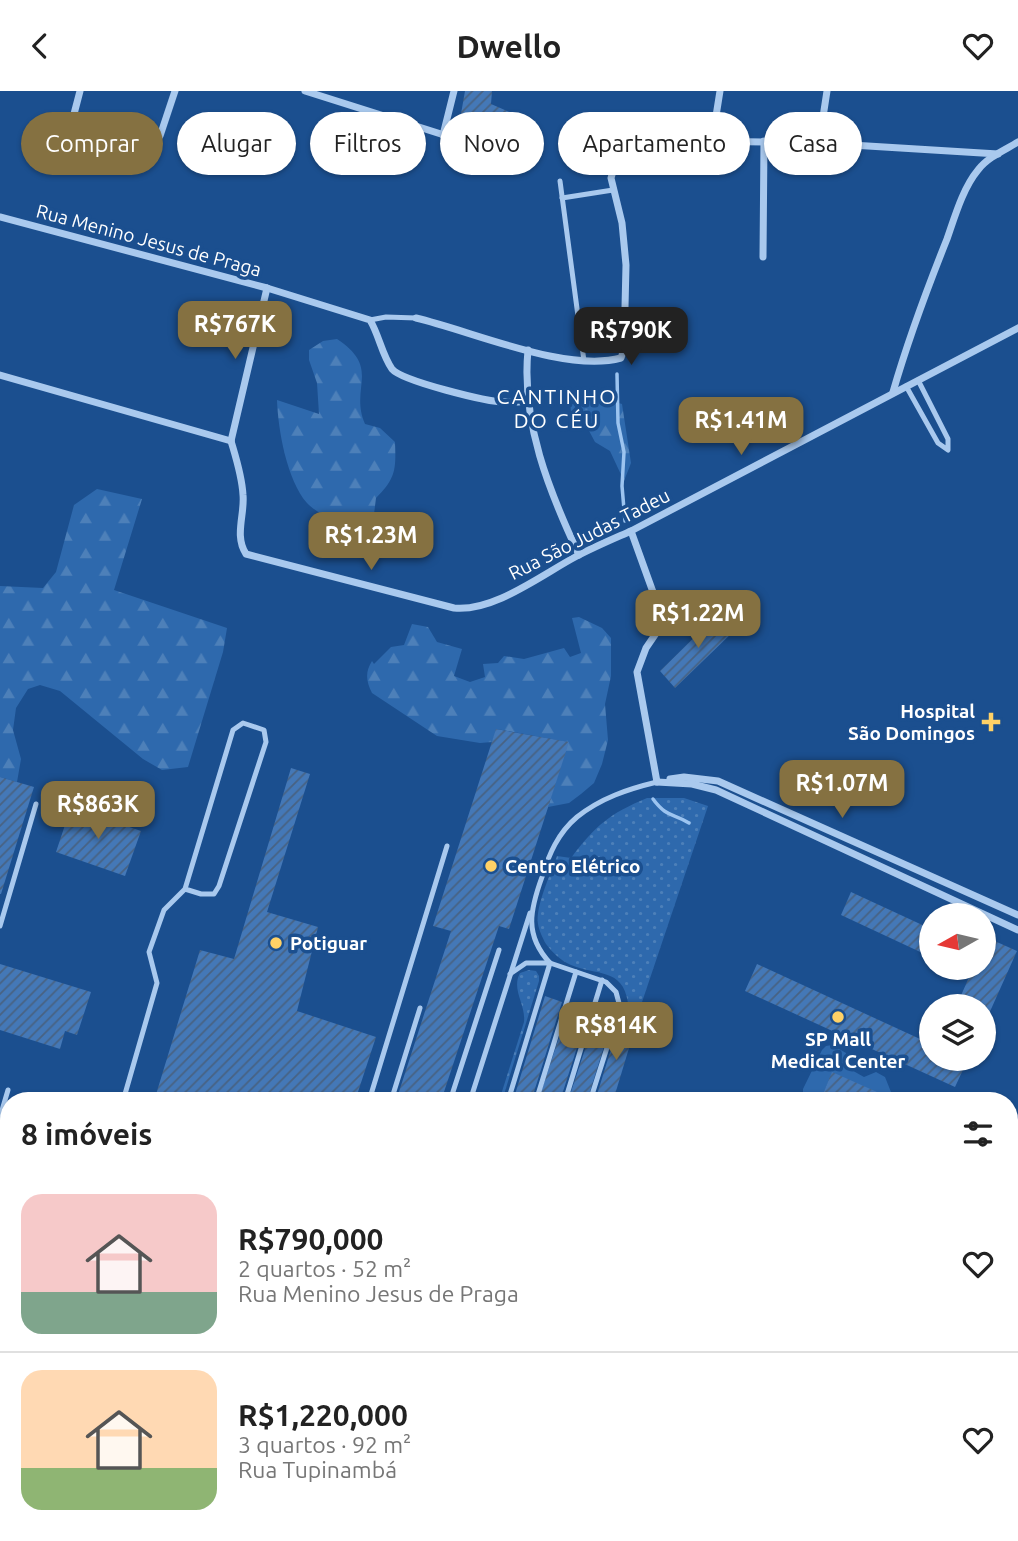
<!DOCTYPE html>
<html lang="pt">
<meta charset="utf-8">
<style>
:root{--surface:#fff;--page:#f6f6f6;--text:#222;--muted:#767676;--line:#e0e0e0;--accent:#857141}
body{margin:0;font-family:Ubuntu,sans-serif;background:var(--page);color:var(--text);height:100vh;display:flex;flex-direction:column;font-size:26px;white-space:nowrap}
*{box-sizing:border-box;margin:0}
p{font-size:23px;color:var(--muted)}
.icon{flex:none;width:38px;height:38px;fill:none;stroke:currentColor;stroke-width:2;stroke-linecap:round;stroke-linejoin:round}
.map{position:relative;flex:1;overflow:hidden}
.drawer{position:absolute;left:0px;top:1001px;width:1018px;height:450px;display:flex;flex-direction:column;background:var(--surface);border-radius:28px 28px 0 0;box-shadow:0 2px 5px #0004}
.drawer>*{flex:none}
.banner{position:absolute;left:21px;top:21px;width:976px;height:63px;display:flex;gap:14px}
.needle{width:46px;rotate:262deg}
.buttons{position:absolute;left:919px;top:812px;display:grid;gap:14px}
.buttons a{display:grid;place-items:center;width:77px;height:77px;border-radius:50%;background:var(--surface);box-shadow:0 2px 5px #0004;font-size:35px}
.price{position:absolute;translate:-50% -60px;padding:0 16px;border-radius:14px;background:var(--accent);color:#fff;font-size:23px;line-height:46px;filter:drop-shadow(0 2px 4px #0008)}
.price::after{content:'';position:absolute;left:50%;top:42px;width:21px;height:16px;margin-left:-10px;background:inherit;clip-path:polygon(0 0,100% 0,50% 100%)}
.price.on{background:#222;color:#fff}
ul{padding:0;list-style:none}
li{display:flex;align-items:center;gap:21px;height:175px;padding:0 21px}
li+li{border-top:2px solid var(--line)}
li span{display:grid;place-items:center;flex:none;width:196px;height:140px;border-radius:21px;color:#555}
li>.icon{margin-inline-start:auto}
span .icon{width:84px;height:84px;fill:#fffc;stroke-width:1}
li b{font-size:30px}
h2{display:flex;justify-content:space-between;align-items:center;height:84px;padding:0 21px;font-size:30px}
.tag{padding:0 24px;border-radius:32px;background:var(--surface);box-shadow:0 2px 5px #0004;font-size:24px;line-height:63px}
.tag.on{background:var(--accent);color:#fff}
header{display:flex;justify-content:space-between;align-items:center;height:91px;padding:0 21px;background:var(--surface);font-size:32px;font-weight:600}
.map>svg:first-child{display:block}
.grass{fill:url(#grass-dots)}
.forest{fill:url(#forest-firs)}
.garden{fill:#2e69ad}
.lines{fill:none;stroke-linecap:round;stroke-linejoin:round}
.stream{stroke:#9cc4f0;stroke-width:3.5}
.building{fill:url(#building-hatch)}
.service{stroke:#a9c9ee;stroke-width:5}
.minor{stroke:#a9c9ee;stroke-width:7}
.primary{stroke:#f0f6ff;stroke-width:16}
.poi-dot{fill:#ffd166;stroke:#1b4f8f;stroke-width:2.5}
.labels{text-anchor:middle;dominant-baseline:central;stroke-width:7;stroke-linejoin:round;paint-order:stroke}
.street-label{font-size:19px;fill:#fff;stroke:#1b4f8f}
.poi-label{font-size:19px;font-weight:bold;fill:#fff;stroke:#1b4f8f;text-anchor:start}
.neighbourhood-label{font-size:21px;letter-spacing:2px;fill:#fff;stroke:#1b4f8f}
</style>
<header><svg class="icon" aria-label="back" viewBox="0 0 24 24"><path d="M15 5l-7 7 7 7"/></svg>Dwello<svg class="icon" aria-label="heart" viewBox="0 0 24 24"><path d="M12 20l-8-8c-3-5 5-10 8-4 3-6 11-1 8 4z"/></svg></header>
<div class="map">
<svg width="1018" height="1450" viewBox="0 0 1018 1450">
<defs>
<pattern id="grass-dots" width="8" height="8" patternUnits="userSpaceOnUse" patternTransform="scale(1.75)"><rect width="8" height="8" fill="#2e69ad"/><path d="M2 2h.1M6 6h.1" fill="none" stroke="#4d80b9" stroke-width="1.8" stroke-linecap="round"/></pattern>
<pattern id="forest-firs" width="22" height="20" patternUnits="userSpaceOnUse" patternTransform="scale(1.75)"><rect width="22" height="20" fill="#2e69ad"/><path d="M5 1l3.5 6h-7zM16 11l3.5 6h-7z" fill="#4d80b9"/></pattern>
<pattern id="building-hatch" width="6" height="6" patternUnits="userSpaceOnUse" patternTransform="scale(1.75)"><rect width="6" height="6" fill="#4478b7"/><path d="M-1 1l2-2M0 6l6-6M5 7l2-2" fill="none" stroke="#486282"/></pattern>
</defs>
<rect width="100%" height="100%" fill="#1b4f8f"/>
<g class="grass">
<path d="M647,707H684L708,715L640,917L628,912C623,876 596,885 571,874C560,869 553,862 546,853C543,848 539,839 538,833C535,816 551,782 557,765L571,767C596,734 609,723 647,707Z"/>
<path d="M529,879L536,880L539,885V890L502,1010H499L524,931C526,913 511,899 520,882Z"/>
</g>
<g class="forest">
<path d="M337,248C382,278 349,296 365,333L380,337L395,351C396,378 396,387 376,407L374,423L364,438L354,440C341,433 317,423 307,412C287,389 278,339 277,309L319,323L317,292L309,269V259L323,250Z"/>
<path d="M581,304L594,305L622,313L631,372L624,390L610,360L595,351L587,336L571,321L570,310Z"/>
<path d="M97,398L142,408L114,499L227,537L223,561L188,676L162,679L143,668L60,600L40,594L28,598L16,617L13,639L21,668L17,691L0,686V495L43,497L56,481L74,414Z"/>
<path d="M579,526L602,537L611,547V585L605,613L608,649L602,673L594,692L581,703L569,712L548,716L568,651L497,638L492,651L480,652L437,645L372,602C366,590 365,581 372,570L374,573L391,556L404,554L412,533L428,536L437,551L462,558L454,585L470,591L485,586L483,573L498,572L504,565L524,568L564,557L570,566L581,562L572,527Z"/>
<path d="M0,1361L9,1364V1442H247L272,1450H0Z"/>
</g>
<path class="garden" d="M832,954L846,962L848,977L864,986L876,981L885,986L891,1001L887,1010H873L832,982L820,1010L803,1004V998L822,959L826,955Z"/>
<g class="lines">
<g class="stream">
<path d="M617,283L618,332L624,361L622,395L625,430"/>
<path d="M653,708C667,727 673,722 689,732"/>
<path d="M628,1442V1450"/>
</g>
</g>
<g class="building">
<path d="M465,0H492L491,13L526,28L520,60L458,40Z"/>
<path d="M720,521L736,538L675,597L660,580Z"/>
<path d="M496,638L569,651L509,838L499,835L441,1010H396L451,840L433,835Z"/>
<path d="M291,677L310,683L267,821L318,836L297,920L376,946L355,1010H154L200,859L234,868Z"/>
<path d="M0,686L34,696L1,803H0Z"/>
<path d="M71,716L141,740L125,785L56,761Z"/>
<path d="M851,801L931,838V866L841,824Z"/>
<path d="M988,847L1017,860L984,934V915H973L959,909L970,884L955,877H984V856Z"/>
<path d="M0,873L91,901L77,944L65,940L60,958L0,939Z"/>
<path d="M757,873L931,953V968H968L955,996L745,900Z"/>
<path d="M545,905L562,911L534,1001L540,1004L570,913L589,919L560,1010H513Z"/>
<path d="M597,922L613,927L587,1010H568Z"/>
<path d="M620,929L636,934L613,1010H595Z"/>
<path d="M832,981L877,1001L873,1010H820Z"/>
<path d="M373,1442H454L451,1450H370Z"/>
<path d="M514,1442H554L555,1450H515Z"/>
</g>
<g class="lines">
<g class="service">
<path d="M575,34L618,43L632,49"/>
<path d="M560,90L584,270"/>
<path d="M562,107L613,99"/>
<path d="M370,229L386,226L416,227"/>
<path d="M906,295L938,352L948,359V348L918,289"/>
<path d="M0,835L36,713"/>
<path d="M550,872C524,844 530,819 542,786C549,763 558,742 577,726C601,707 628,698 657,691"/>
<path d="M510,883L526,872H550L606,891L616,901L620,916L590,1010"/>
<path d="M123,1010L157,892L149,861L164,819L185,798L233,639L243,632L264,639L266,651L219,795L214,803H201L185,798"/>
<path d="M369,1010L447,755"/>
<path d="M391,1010L420,917"/>
<path d="M450,1010L499,859"/>
<path d="M470,1010L530,822"/>
<path d="M508,1010L550,872"/>
<path d="M536,1010L576,881"/>
<path d="M565,1010L602,889"/>
<path d="M0,1026L8,999"/>
<path d="M1010,1436L1018,1439"/>
<path d="M583,1442L584,1450"/>
<path d="M461,1450L463,1442"/>
<path d="M931,1450L943,1442"/>
</g>
<g class="minor">
<path d="M305,0L526,70"/>
<path d="M74,23L80,0"/>
<path d="M443,44L454,0"/>
<path d="M160,45L175,0"/>
<path d="M712,50L720,0"/>
<path d="M819,52L827,0"/>
<path d="M0,126L267,197L370,229C379,244 382,264 392,278C402,290 487,311 505,311C512,312 520,311 527,310"/>
<path d="M763,166L764,50"/>
<path d="M416,227C472,240 566,282 621,267L624,258L626,174L622,132L611,87L617,67L621,58L632,49L819,52L998,63"/>
<path d="M528,259C521,331 549,400 579,464"/>
<path d="M0,284L231,350"/>
<path d="M893,301C908,249 927,198 947,148C955,125 963,97 978,79C988,66 1005,59 1018,51"/>
<path d="M231,350C236,367 242,385 243,404C245,423 234,445 246,463L454,517C494,521 541,484 577,465C594,456 613,448 631,440L1018,237"/>
<path d="M231,350L267,197"/>
<path d="M631,440L662,526L661,535L646,557L637,581L657,691"/>
<path d="M670,688L684,686L718,690L1018,824"/>
<path d="M657,691L692,693L716,699L1018,839"/>
<path d="M0,1218L9,1221"/>
<path d="M0,1352L9,1354"/>
</g>
<g class="primary">
<path d="M0,1048L9,1051"/>
<path d="M0,1074L9,1076"/>
<path d="M1010,1094L1018,1075"/>
<path d="M1010,1131L1018,1113"/>
<path d="M1010,1170L1018,1152"/>
<path d="M1010,1205L1018,1187"/>
<path d="M1010,1356L1018,1359"/>
<path d="M1010,1369L1018,1371"/>
<path d="M1010,1388L1018,1390"/>
<path d="M1010,1400L1018,1403"/>
<path d="M851,1450L854,1442"/>
<path d="M866,1450L870,1442"/>
<path d="M883,1450L887,1442"/>
<path d="M900,1450L905,1442"/>
</g>
</g>
<g class="poi-dot">
<path d="M987.5 620.5h7v7h7v7h-7v7h-7v-7h-7v-7h7z"/>
<circle cx="491" cy="775" r="7"/>
<circle cx="276" cy="852" r="7"/>
<circle cx="838" cy="926" r="7"/>
</g>
<g class="labels">
<g class="street-label">
<text transform="translate(149 149) rotate(15)">Rua Menino Jesus de Praga</text>
<text transform="translate(589 443) rotate(-27)">Rua São Judas Tadeu</text>
</g>
<g class="poi-label">
<text x="975" y="620" text-anchor="end">Hospital<tspan x="975" dy="22">São Domingos</tspan></text>
<text x="505" y="775">Centro Elétrico</text>
<text x="290" y="852">Potiguar</text>
<text x="838" y="948" text-anchor="middle">SP Mall<tspan x="838" dy="22">Medical Center</tspan></text>
</g>
<g class="neighbourhood-label">
<text x="557" y="305">CANTINHO<tspan x="557" dy="24">DO CÉU</tspan></text>
</g>
</g>
</svg>
<div class="buttons">
<a><svg class="needle" viewBox="-14 -14 28 28"><path d="M0-13l5 13h-10z" fill="#e53935"/><path d="M0 13l5-13h-10z" fill="#767676"/></svg></a>
<a><svg class="icon" aria-label="layers" viewBox="0 0 24 24"><path d="M12 4l9 5-9 5-9-5zM3 14l9 5 9-5"/></svg></a>
</div>
<b class="price" style="left:235px;top:270px">R$767K</b>
<b class="price on" style="left:631px;top:276px">R$790K</b>
<b class="price" style="left:741px;top:366px">R$1.41M</b>
<b class="price" style="left:371px;top:481px">R$1.23M</b>
<b class="price" style="left:698px;top:559px">R$1.22M</b>
<b class="price" style="left:842px;top:729px">R$1.07M</b>
<b class="price" style="left:98px;top:750px">R$863K</b>
<b class="price" style="left:616px;top:971px">R$814K</b>
<div class="banner">
<a class="tag on">Comprar</a>
<a class="tag">Alugar</a>
<a class="tag">Filtros</a>
<a class="tag">Novo</a>
<a class="tag">Apartamento</a>
<a class="tag">Casa</a>
</div>
<section class="drawer">
<h2>8 imóveis<svg class="icon" aria-label="filters" viewBox="0 0 24 24"><path d="M4 7h16M4 17h16"/><circle cx="9" cy="7" r="2"/><circle cx="15" cy="17" r="2"/></svg></h2>
<ul>
<li><span style="background:linear-gradient(#f6c9c9 70%,#7fa58c 0)"><svg class="icon" aria-label="home" viewBox="0 0 24 24"><path d="M3 11l9-7 9 7M6 9v11h12V9"/></svg></span><div><b>R$790,000</b><p>2 quartos · 52 m²</p><p>Rua Menino Jesus de Praga</p></div><svg class="icon" aria-label="heart" viewBox="0 0 24 24"><path d="M12 20l-8-8c-3-5 5-10 8-4 3-6 11-1 8 4z"/></svg></li>
<li><span style="background:linear-gradient(#ffd9b3 70%,#8fb573 0)"><svg class="icon" aria-label="home" viewBox="0 0 24 24"><path d="M3 11l9-7 9 7M6 9v11h12V9"/></svg></span><div><b>R$1,220,000</b><p>3 quartos · 92 m²</p><p>Rua Tupinambá</p></div><svg class="icon" aria-label="heart" viewBox="0 0 24 24"><path d="M12 20l-8-8c-3-5 5-10 8-4 3-6 11-1 8 4z"/></svg></li>
</ul>
</section>
</div>
